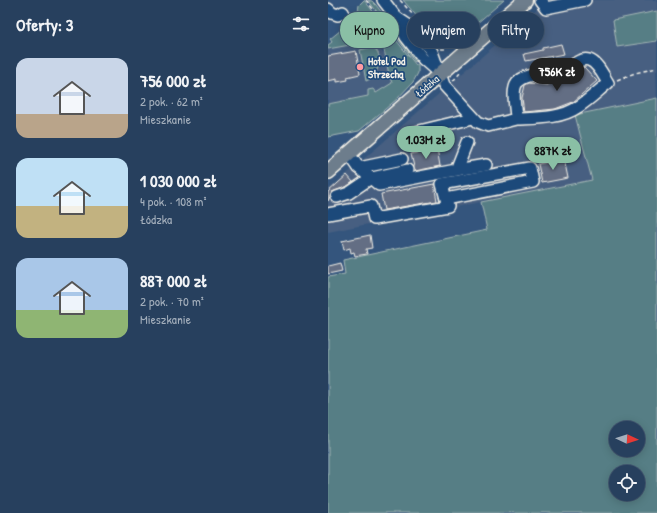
<!DOCTYPE html>
<html lang="pl">
<meta charset="utf-8">
<style>
:root{--surface:#27405e;--page:#334b67;--text:#f1f3f6;--muted:#a4afbc;--line:#435973;--accent:#8abfa5}
body{margin:0;font-family:"Patrick Hand",sans-serif;background:var(--page);color:var(--text);height:100vh;display:flex;flex-direction:column;font-size:15px;white-space:nowrap}
*{box-sizing:border-box;margin:0}
p{font-size:13px;color:var(--muted)}
.icon{flex:none;width:22px;height:22px;fill:none;stroke:currentColor;stroke-width:2;stroke-linecap:round;stroke-linejoin:round}
.map{position:relative;flex:1;overflow:hidden}
.details{display:flex;flex-direction:column;background:var(--surface);width:328px}
.details>*{flex:none}
.top-card{position:absolute;left:12px;top:12px;width:257px;height:36px;display:flex;gap:8px}
.needle{width:26px;rotate:94deg}
.tools{position:absolute;left:281px;top:421px;display:grid;gap:8px}
.tools a{display:grid;place-items:center;width:36px;height:36px;border-radius:50%;background:var(--surface);box-shadow:0 2px 10px #0003,0 0 0 1px var(--line);font-size:20px}
.price{position:absolute;translate:-50% -34px;padding:0 9px;border-radius:14px;background:var(--accent);color:#111;font-size:13px;line-height:26px;filter:drop-shadow(0 1px 2px #0008)}
.price::after{content:'';position:absolute;left:50%;top:24px;width:12px;height:9px;margin-left:-6px;background:inherit;clip-path:polygon(0 0,100% 0,50% 100%)}
.price.active{background:#222;color:#fff}
ul{padding:0;list-style:none}
li{display:flex;align-items:center;gap:12px;height:100px;padding:0 16px}
li span{display:grid;place-items:center;flex:none;width:112px;height:80px;border-radius:12px;color:#555}
li>.icon{margin-inline-start:auto}
span .icon{width:48px;height:48px;fill:#fffc;stroke-width:1}
li b{font-size:17px}
h2{display:flex;justify-content:space-between;align-items:center;height:48px;padding:0 16px;font-size:17px}
.tag{padding:0 14px;border-radius:18px;background:var(--surface);box-shadow:0 2px 10px #0003,0 0 0 1px var(--line);font-size:14px;line-height:36px}
.tag.active{background:var(--accent);color:#111}
main{display:flex;flex:1;min-height:0}
.map>svg:first-child{display:block}
.built{fill:#465f81}
.green{fill:#577e85;stroke:#a6b8b6;fill-rule:evenodd}
.building{fill:#646e84;stroke:#f4f1e8}
.lines{fill:none;stroke-linecap:round;stroke-linejoin:round}
.minor-casing{stroke:#f4f1e8;stroke-width:14}
.major-casing{stroke:#f4f1e8;stroke-width:17}
.path{stroke:#f4f1e8;stroke-width:1.5;stroke-dasharray:4 3;stroke-linecap:butt}
.minor{stroke:#1f4a7a;stroke-width:11}
.major{stroke:#6d7d8c;stroke-width:14}
.poi-dot{fill:#ff9aa2;stroke:#1f4a7a;stroke-width:1.5}
.labels{text-anchor:middle;dominant-baseline:central;stroke-width:3.5;stroke-linejoin:round;paint-order:stroke}
.poi-label{font-size:11px;font-weight:bold;fill:#f4f1e8;stroke:#1f4a7a;text-anchor:start}
.street-label{font-size:11px;fill:#f4f1e8;stroke:#1f4a7a}
</style>
<main>
<section class="details">
<h2>Oferty: 3<svg class="icon" aria-label="filters" viewBox="0 0 24 24"><path d="M4 7h16M4 17h16"/><circle cx="9" cy="7" r="2"/><circle cx="15" cy="17" r="2"/></svg></h2>
<ul>
<li><span style="background:linear-gradient(#c9d6e8 70%,#b9a48a 0)"><svg class="icon" aria-label="home" viewBox="0 0 24 24"><path d="M3 11l9-7 9 7M6 9v11h12V9"/></svg></span><div><b>756 000 zł</b><p>2 pok. · 62 m²</p><p>Mieszkanie</p></div></li>
<li><span style="background:linear-gradient(#bfe0f5 60%,#c2b280 0)"><svg class="icon" aria-label="home" viewBox="0 0 24 24"><path d="M3 11l9-7 9 7M6 9v11h12V9"/></svg></span><div><b>1 030 000 zł</b><p>4 pok. · 108 m²</p><p>Łódzka</p></div></li>
<li><span style="background:linear-gradient(#a9c7e8 65%,#8fb573 0)"><svg class="icon" aria-label="home" viewBox="0 0 24 24"><path d="M3 11l9-7 9 7M6 9v11h12V9"/></svg></span><div><b>887 000 zł</b><p>2 pok. · 70 m²</p><p>Mieszkanie</p></div></li>
</ul>
</section>
<div class="map">
<svg width="329" height="513" viewBox="0 0 329 513">
<rect width="100%" height="100%" fill="#34557d"/>
<filter id="ink" filterUnits="userSpaceOnUse"><feTurbulence type="fractalNoise" baseFrequency=".025" numOctaves="2"/><feDisplacementMap in="SourceGraphic" scale="8" xChannelSelector="R" yChannelSelector="G"/><feConvolveMatrix kernelMatrix="1 2 1 2 8 2 1 2 1" color-interpolation-filters="sRGB"/></filter>
<g filter="url(#ink)">
<g class="built">
<path d="M219,0H329V11L285,20L289,47L329,41V71H328L329,98L247,116L264,180L0,232V190Z"/>
<path d="M40,41L50,46L78,85L68,93L0,107V49Z"/>
</g>
<g class="green">
<path d="M36,0L88,65H90V73L85,82L69,99L31,131L0,137V104L40,96V90L45,89L48,93L64,83C58,69 59,55 53,41C48,29 35,22 30,11L31,5Z"/>
<path d="M40,0L44,1L48,5L90,61L87,62Z"/>
<path d="M75,0H176L127,42C120,45 116,47 108,45L91,19Z"/>
<path d="M329,11V41L289,47L285,20Z"/>
<path d="M20,14L44,41L0,49V45L4,42L2,39L19,25L16,20Z"/>
<path d="M44,47C58,54 50,77 38,81L32,50Z"/>
<path d="M329,98V513H0V277L17,274L15,260L159,230L153,202L264,180L247,115ZM288,428H310V450H288ZM288,472H310V494H288Z"/>
</g>
<g class="building">
<path d="M233,44L236,54L198,61L196,54L215,50V48Z"/>
<path d="M28,51L32,74L19,77L20,80L9,82V79L0,81V56Z"/>
<path d="M256,67L269,81L245,102L227,109L196,112L194,98L197,85L201,83L219,85L224,81L233,79L235,82Z"/>
<path d="M109,148L112,166L87,171L83,154Z"/>
<path d="M236,159L240,178L214,183L210,164Z"/>
<path d="M19,175L25,182L18,187L4,192L0,201V192Z"/>
<path d="M106,184L109,201L56,210L53,194Z"/>
<path d="M42,235L44,248L38,249L39,254L27,256L26,252L23,253L22,248L16,250L14,241Z"/>
<path d="M12,263L14,271L0,274V266Z"/>
</g>
<g class="lines">
<defs>
<g id="minor">
<path d="M55,0L68,17L78,37L95,59L111,73"/>
<path d="M212,0L218,8L257,0"/>
<path d="M0,9L4,13L10,15L15,12"/>
<path d="M68,17L86,29L104,52L116,85L150,122L160,126L188,119C188,109 183,91 189,83C199,71 220,76 234,72C243,69 250,57 261,60C270,63 275,75 280,83C270,91 261,100 250,107C233,119 208,118 188,119"/>
<path d="M79,134L145,118"/>
<path d="M21,154L31,168L51,185L128,170L139,142"/>
<path d="M31,168L74,159"/>
<path d="M128,170L158,165"/>
<path d="M9,197L21,193L43,178L79,170"/>
<path d="M0,214L43,206L46,219L120,206L114,184L202,168L205,182L118,199"/>
</g>
<path id="major" d="M0,172L197,0"/>
</defs>
<use href="#minor" class="minor-casing"/>
<use href="#major" class="major-casing"/>
<g class="path">
<path d="M38,0L66,36"/>
<path d="M72,0L85,15"/>
<path d="M113,49H119"/>
<path d="M289,80L307,73L329,68"/>
<path d="M125,81L133,72"/>
</g>
<use href="#minor" class="minor"/>
<use href="#major" class="major"/>
</g>
</g>
<circle class="poi-dot" cx="32" cy="67" r="4"/>
<g class="labels">
<g class="poi-label">
<text x="40" y="61">Hotel Pod<tspan x="40" dy="13">Strzechą</tspan></text>
</g>
<g class="street-label">
<text transform="translate(99 86) rotate(-41)">Łódzka</text>
</g>
</g>
</svg>
<div class="tools">
<a><svg class="needle" viewBox="-14 -14 28 28"><path d="M0-13l5 13h-10z" fill="#e53935"/><path d="M0 13l5-13h-10z" fill="#a4afbc"/></svg></a>
<a><svg class="icon" aria-label="locate" viewBox="0 0 24 24"><circle cx="12" cy="12" r="6"/><path d="M12 2v4M12 18v4M2 12h4M18 12h4"/></svg></a>
</div>
<b class="price active" style="left:229px;top:92px">756K zł</b>
<b class="price" style="left:98px;top:160px">1.03M zł</b>
<b class="price" style="left:225px;top:171px">887K zł</b>
<div class="top-card">
<a class="tag active">Kupno</a>
<a class="tag">Wynajem</a>
<a class="tag">Filtry</a>
</div>
</div>
</main>
